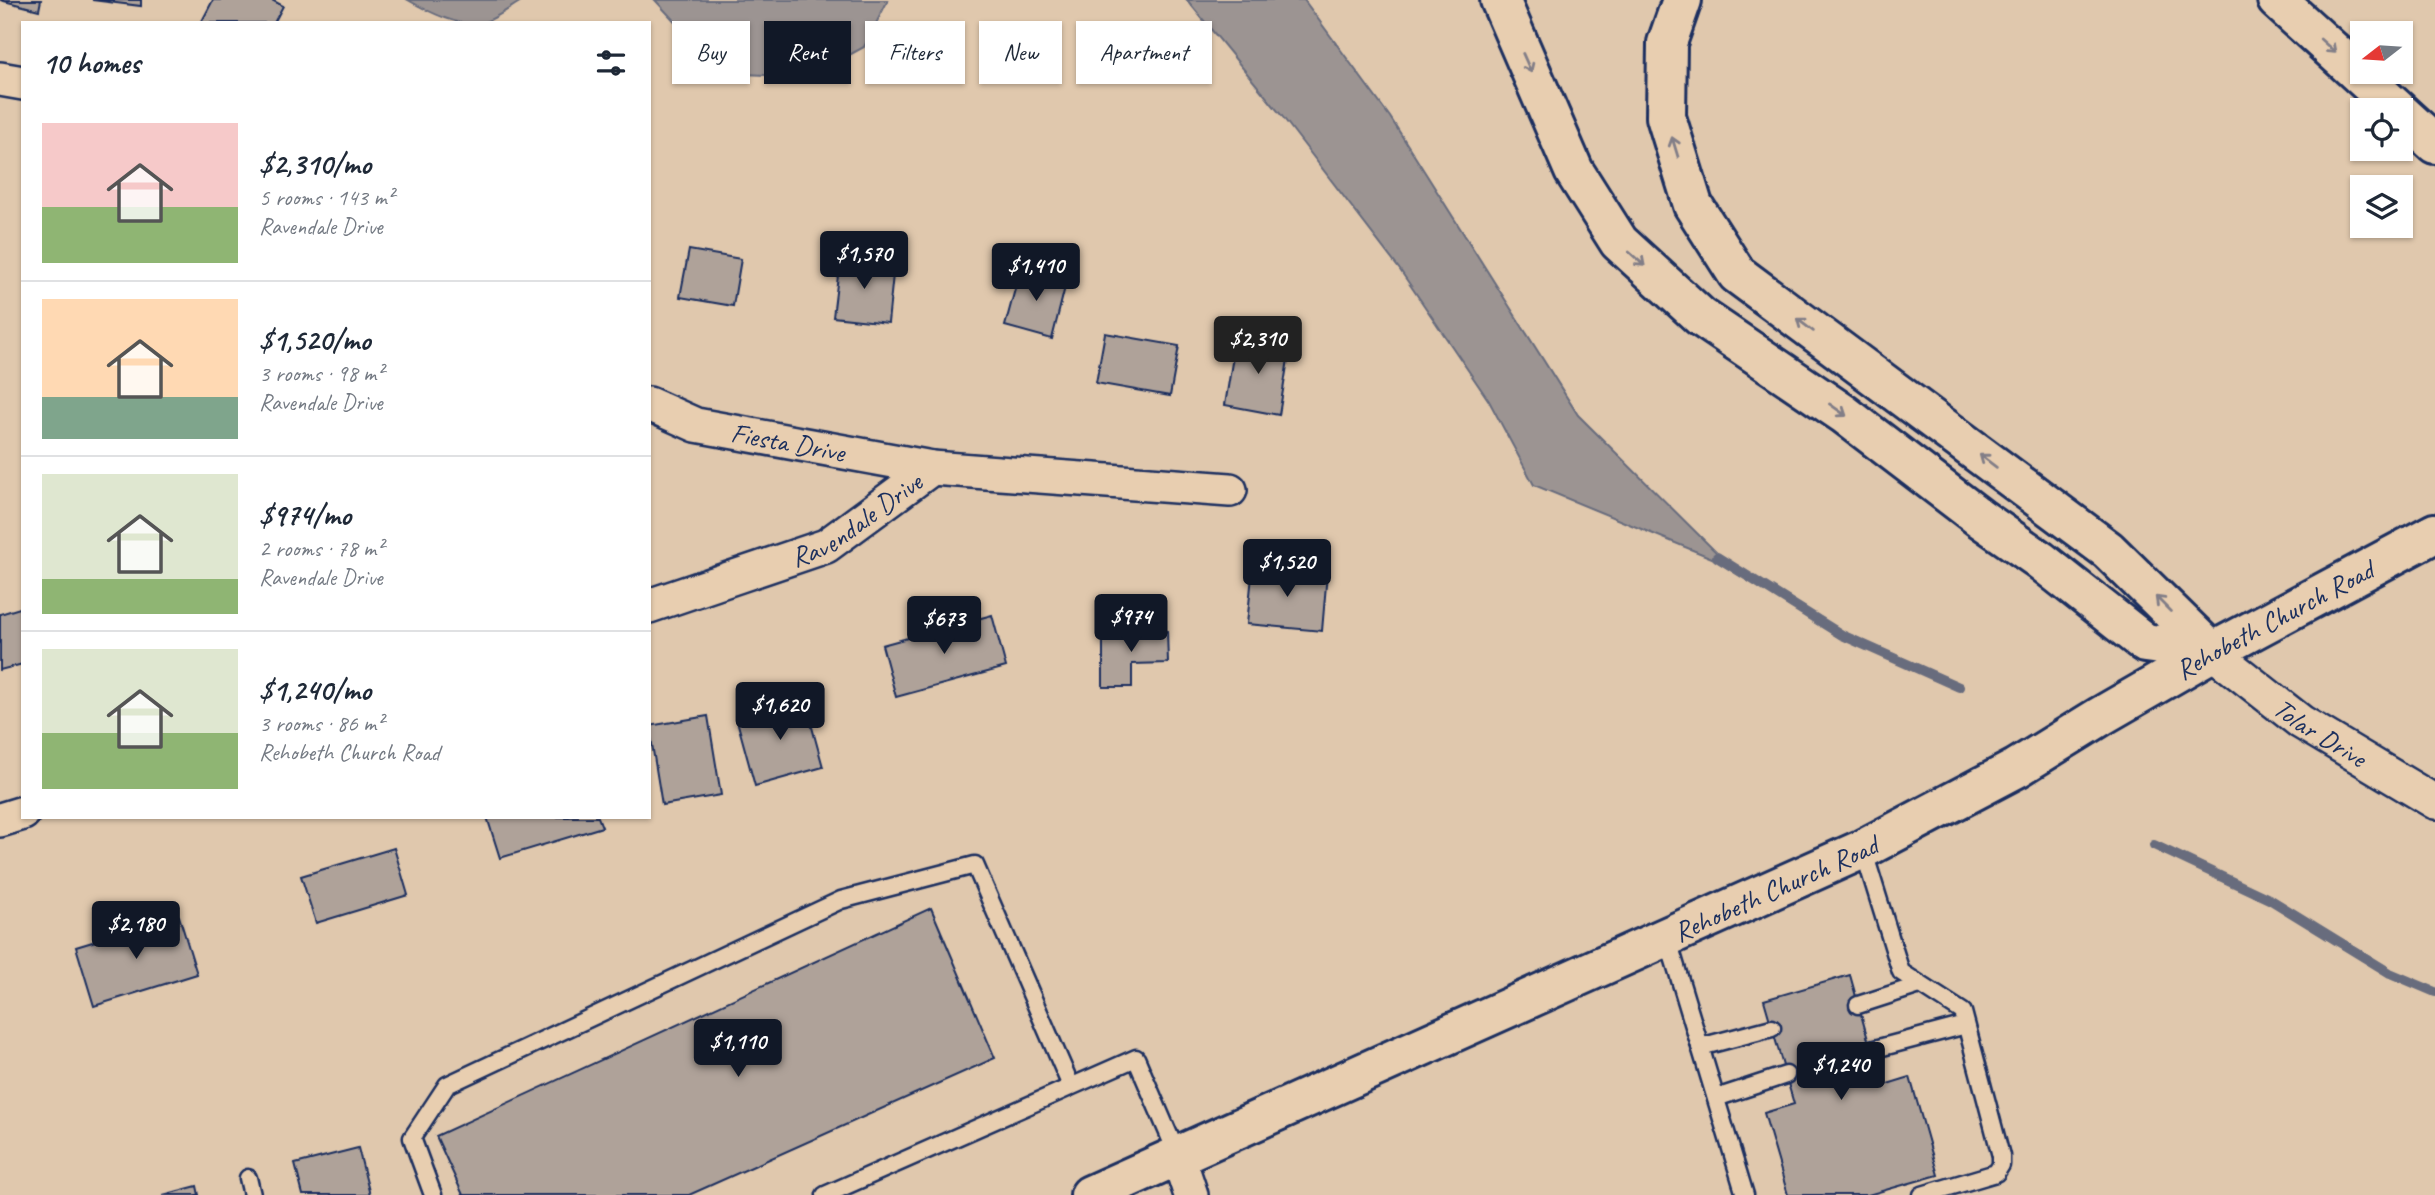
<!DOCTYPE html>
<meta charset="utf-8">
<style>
:root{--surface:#fff;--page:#f6f6f7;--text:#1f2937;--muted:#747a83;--line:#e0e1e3;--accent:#111827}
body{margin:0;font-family:Caveat,sans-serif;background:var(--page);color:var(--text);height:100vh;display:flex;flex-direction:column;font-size:26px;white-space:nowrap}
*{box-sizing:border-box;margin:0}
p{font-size:23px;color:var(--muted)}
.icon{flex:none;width:38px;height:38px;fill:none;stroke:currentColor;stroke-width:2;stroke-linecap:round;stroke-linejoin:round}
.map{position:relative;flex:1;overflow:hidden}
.drawer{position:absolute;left:21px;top:21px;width:630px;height:798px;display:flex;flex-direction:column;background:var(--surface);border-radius:0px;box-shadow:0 2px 5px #0004}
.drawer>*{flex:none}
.guide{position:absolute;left:672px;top:21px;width:665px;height:63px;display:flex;gap:14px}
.needle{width:46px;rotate:253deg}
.tools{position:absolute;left:2350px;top:21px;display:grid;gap:14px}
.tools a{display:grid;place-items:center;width:63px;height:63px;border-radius:0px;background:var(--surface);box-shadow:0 2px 5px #0004;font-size:35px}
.price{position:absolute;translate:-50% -60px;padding:0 16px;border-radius:7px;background:var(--accent);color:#fff;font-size:23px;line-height:46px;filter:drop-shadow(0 2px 4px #0008)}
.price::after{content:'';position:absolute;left:50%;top:42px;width:21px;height:16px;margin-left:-10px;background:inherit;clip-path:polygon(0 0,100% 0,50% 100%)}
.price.on{background:#222;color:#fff}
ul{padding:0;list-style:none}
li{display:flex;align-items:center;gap:21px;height:175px;padding:0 21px}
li+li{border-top:2px solid var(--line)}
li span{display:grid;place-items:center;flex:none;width:196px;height:140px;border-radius:0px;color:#555}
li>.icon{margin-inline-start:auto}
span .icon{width:84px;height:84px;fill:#fffc;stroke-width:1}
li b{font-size:30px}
h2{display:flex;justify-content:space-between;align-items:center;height:84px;padding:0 21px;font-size:30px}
.pill{padding:0 24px;border-radius:0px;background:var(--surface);box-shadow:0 2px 5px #0004;font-size:24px;line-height:63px}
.pill.on{background:var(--accent);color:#fff}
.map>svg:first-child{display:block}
.water{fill:#9c9492;stroke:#686c7d;stroke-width:2}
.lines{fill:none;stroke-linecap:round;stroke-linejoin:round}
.stream{stroke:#686c7d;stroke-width:10}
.building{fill:#afa299;stroke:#1b2f5e;stroke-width:2}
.lane-casing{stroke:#1b2f5e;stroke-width:21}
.street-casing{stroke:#1b2f5e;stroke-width:38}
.secondary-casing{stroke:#1b2f5e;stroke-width:44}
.highway-casing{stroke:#1b2f5e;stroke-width:44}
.lane{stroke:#e8ceb0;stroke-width:16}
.street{stroke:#e8ceb0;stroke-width:33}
.secondary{stroke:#e8ceb0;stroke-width:38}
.highway{stroke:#e8ceb0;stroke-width:38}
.oneway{stroke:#827e87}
.labels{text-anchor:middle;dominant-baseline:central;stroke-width:5;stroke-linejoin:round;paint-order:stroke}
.street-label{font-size:28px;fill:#1b2f5e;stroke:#e8ceb0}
</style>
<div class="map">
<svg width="2435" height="1195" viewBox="0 0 2435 1195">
<rect width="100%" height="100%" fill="#e0c8ad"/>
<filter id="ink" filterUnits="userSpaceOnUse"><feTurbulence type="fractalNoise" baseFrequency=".0143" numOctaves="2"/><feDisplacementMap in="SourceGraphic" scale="14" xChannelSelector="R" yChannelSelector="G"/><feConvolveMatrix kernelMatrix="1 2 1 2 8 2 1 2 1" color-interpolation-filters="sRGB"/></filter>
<g filter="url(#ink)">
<g class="water">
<path d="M408,0H523C511,7 498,17 485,22C463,30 427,11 408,0Z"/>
<path d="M655,0H888L864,47L809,77L743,74L692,40Z"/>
<path d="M1187,0H1304L1390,117L1578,415L1729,565L1534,485L1489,401L1400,270L1282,116Z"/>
</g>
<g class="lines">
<g class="stream">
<path d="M1717,557L1842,635L1959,687"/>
<path d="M2154,845L2271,900L2390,973L2435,992"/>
</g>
</g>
<g class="building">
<path d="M0,0H41L39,10Z"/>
<path d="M92,0H141V6Z"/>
<path d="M213,0H272L283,6L274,23H201Z"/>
<path d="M689,250L741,259L733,306L680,297Z"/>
<path d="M840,259L894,265L888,323L833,317Z"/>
<path d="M1021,267L1067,279L1052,339L1005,326Z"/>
<path d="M1105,333L1179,346L1170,396L1096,383Z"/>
<path d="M1236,338L1290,347L1279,415L1225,405Z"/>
<path d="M1253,566L1327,573L1322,631L1247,624Z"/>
<path d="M23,607V664L0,670V614Z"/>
<path d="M992,615L1006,667L896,697L882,645Z"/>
<path d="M1167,631L1168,663L1132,664V687H1103V632Z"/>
<path d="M804,698L823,767L755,786L736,717Z"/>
<path d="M708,716L721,795L662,805L649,726Z"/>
<path d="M487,817H598L602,827L500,858Z"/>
<path d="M394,848L408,895L316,923L301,876Z"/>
<path d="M931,908L995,1058L689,1195H463L436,1136Z"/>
<path d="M179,916L197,974L94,1006L76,947Z"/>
<path d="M1850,975L1881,1086L1910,1077L1938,1175L1868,1195H1788L1764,1113L1794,1104L1764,1000Z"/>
<path d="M358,1148L370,1195H303L295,1164Z"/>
<path d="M197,1186L199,1195H163Z"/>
</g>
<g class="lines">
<defs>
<g id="lane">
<path d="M1863,849L1901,972L1963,1012L2001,1156V1165L1996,1173L1922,1195"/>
<path d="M1667,937L1745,1195"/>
<path d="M1858,1005L1920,985"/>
<path d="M1700,1047L1772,1028"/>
<path d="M1871,1050L1966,1025"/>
<path d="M1716,1098L1786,1075"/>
<path d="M248,1178L252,1195"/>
<path d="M433,1195L412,1138L447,1085L841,900L975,865L1071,1086"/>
<path d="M825,1195L1136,1058L1178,1156"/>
</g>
<g id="street">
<path d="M0,79L23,83"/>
<path id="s1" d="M649,404L696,425L932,468"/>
<path id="s2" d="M649,606L826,546L932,468L1230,490"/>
<path id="s3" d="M2212,652L2301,722L2435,802"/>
<path d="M0,820L23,813"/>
<path d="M1178,1156L1191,1195"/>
</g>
<g id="secondary">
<path id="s4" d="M1090,1195L1863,849L2017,768L2101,716L2212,652L2435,533"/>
</g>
<g id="highway">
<path d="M1500,0L1574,171L1619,242L1701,317L1844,414L1980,518L2040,560L2145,643L2212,652"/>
<path d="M1682,0L1667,43L1666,117L1693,205L1737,274L2108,550L2212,652"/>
<path d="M2277,0L2398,110"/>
<path d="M2401,113L2435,144"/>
</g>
</defs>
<use href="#lane" class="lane-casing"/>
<use href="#street" class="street-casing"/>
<use href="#secondary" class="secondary-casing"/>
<use href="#highway" class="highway-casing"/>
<use href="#lane" class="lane"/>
<use href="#street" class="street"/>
<use href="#secondary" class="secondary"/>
<use href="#highway" class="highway"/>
</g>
<defs><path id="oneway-shaft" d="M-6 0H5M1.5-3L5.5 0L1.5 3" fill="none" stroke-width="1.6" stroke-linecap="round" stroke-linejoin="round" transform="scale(1.75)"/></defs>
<g class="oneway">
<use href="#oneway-shaft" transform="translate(2328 46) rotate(42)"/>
<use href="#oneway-shaft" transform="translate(1527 63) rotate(66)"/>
<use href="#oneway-shaft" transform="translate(1675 147) rotate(-107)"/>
<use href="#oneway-shaft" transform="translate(1637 259) rotate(42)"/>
<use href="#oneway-shaft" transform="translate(1805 325) rotate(-143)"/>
<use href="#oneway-shaft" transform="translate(1838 410) rotate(35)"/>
<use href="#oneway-shaft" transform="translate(1988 461) rotate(-143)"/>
<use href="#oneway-shaft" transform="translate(2163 604) rotate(-135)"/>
</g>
</g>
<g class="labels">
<g class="street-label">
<text stroke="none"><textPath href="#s1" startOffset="145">Fiesta Drive</textPath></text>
<text stroke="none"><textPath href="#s2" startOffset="226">Ravendale Drive</textPath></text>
<text stroke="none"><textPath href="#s4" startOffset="1318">Rehobeth Church Road</textPath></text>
<text stroke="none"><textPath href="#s3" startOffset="135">Tolar Drive</textPath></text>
<text stroke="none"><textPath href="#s4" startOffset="751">Rehobeth Church Road</textPath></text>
</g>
</g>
</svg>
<div class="tools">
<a><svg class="needle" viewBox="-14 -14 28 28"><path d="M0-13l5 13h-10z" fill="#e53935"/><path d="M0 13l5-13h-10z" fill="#747a83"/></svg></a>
<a><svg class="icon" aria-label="locate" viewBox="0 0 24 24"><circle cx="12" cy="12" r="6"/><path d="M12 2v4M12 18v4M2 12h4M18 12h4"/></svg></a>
<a><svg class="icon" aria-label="layers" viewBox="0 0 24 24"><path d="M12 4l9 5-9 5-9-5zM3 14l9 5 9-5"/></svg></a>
</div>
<b class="price" style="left:864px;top:291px">$1,570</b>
<b class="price" style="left:1036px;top:303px">$1,410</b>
<b class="price on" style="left:1258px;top:376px">$2,310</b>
<b class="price" style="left:1287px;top:599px">$1,520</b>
<b class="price" style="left:1131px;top:654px">$974</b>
<b class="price" style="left:944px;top:656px">$673</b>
<b class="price" style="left:780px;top:742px">$1,620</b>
<b class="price" style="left:136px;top:961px">$2,180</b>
<b class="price" style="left:738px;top:1079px">$1,110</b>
<b class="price" style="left:1841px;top:1102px">$1,240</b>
<div class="guide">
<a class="pill">Buy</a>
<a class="pill on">Rent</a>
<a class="pill">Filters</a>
<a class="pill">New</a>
<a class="pill">Apartment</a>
</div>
<section class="drawer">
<h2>10 homes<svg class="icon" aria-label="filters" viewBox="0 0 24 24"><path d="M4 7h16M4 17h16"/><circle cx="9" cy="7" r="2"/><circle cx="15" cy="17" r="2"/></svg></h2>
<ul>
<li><span style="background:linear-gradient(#f6c9c9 60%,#8fb573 0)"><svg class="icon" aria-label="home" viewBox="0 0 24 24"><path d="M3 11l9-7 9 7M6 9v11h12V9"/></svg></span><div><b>$2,310/mo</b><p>5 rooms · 143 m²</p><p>Ravendale Drive</p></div></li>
<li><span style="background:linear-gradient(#ffd9b3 70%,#7fa58c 0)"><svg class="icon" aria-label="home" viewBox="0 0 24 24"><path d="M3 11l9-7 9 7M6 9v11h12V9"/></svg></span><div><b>$1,520/mo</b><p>3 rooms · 98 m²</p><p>Ravendale Drive</p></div></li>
<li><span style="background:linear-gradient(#dfe7d0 75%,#8fb573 0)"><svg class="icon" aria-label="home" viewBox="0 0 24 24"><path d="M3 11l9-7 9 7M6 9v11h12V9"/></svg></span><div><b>$974/mo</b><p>2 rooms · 78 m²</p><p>Ravendale Drive</p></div></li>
<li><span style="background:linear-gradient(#dfe7d0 60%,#8fb573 0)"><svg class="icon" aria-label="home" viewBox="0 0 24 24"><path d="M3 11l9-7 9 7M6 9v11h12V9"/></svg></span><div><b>$1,240/mo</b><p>3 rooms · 86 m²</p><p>Rehobeth Church Road</p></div></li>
</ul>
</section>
</div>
